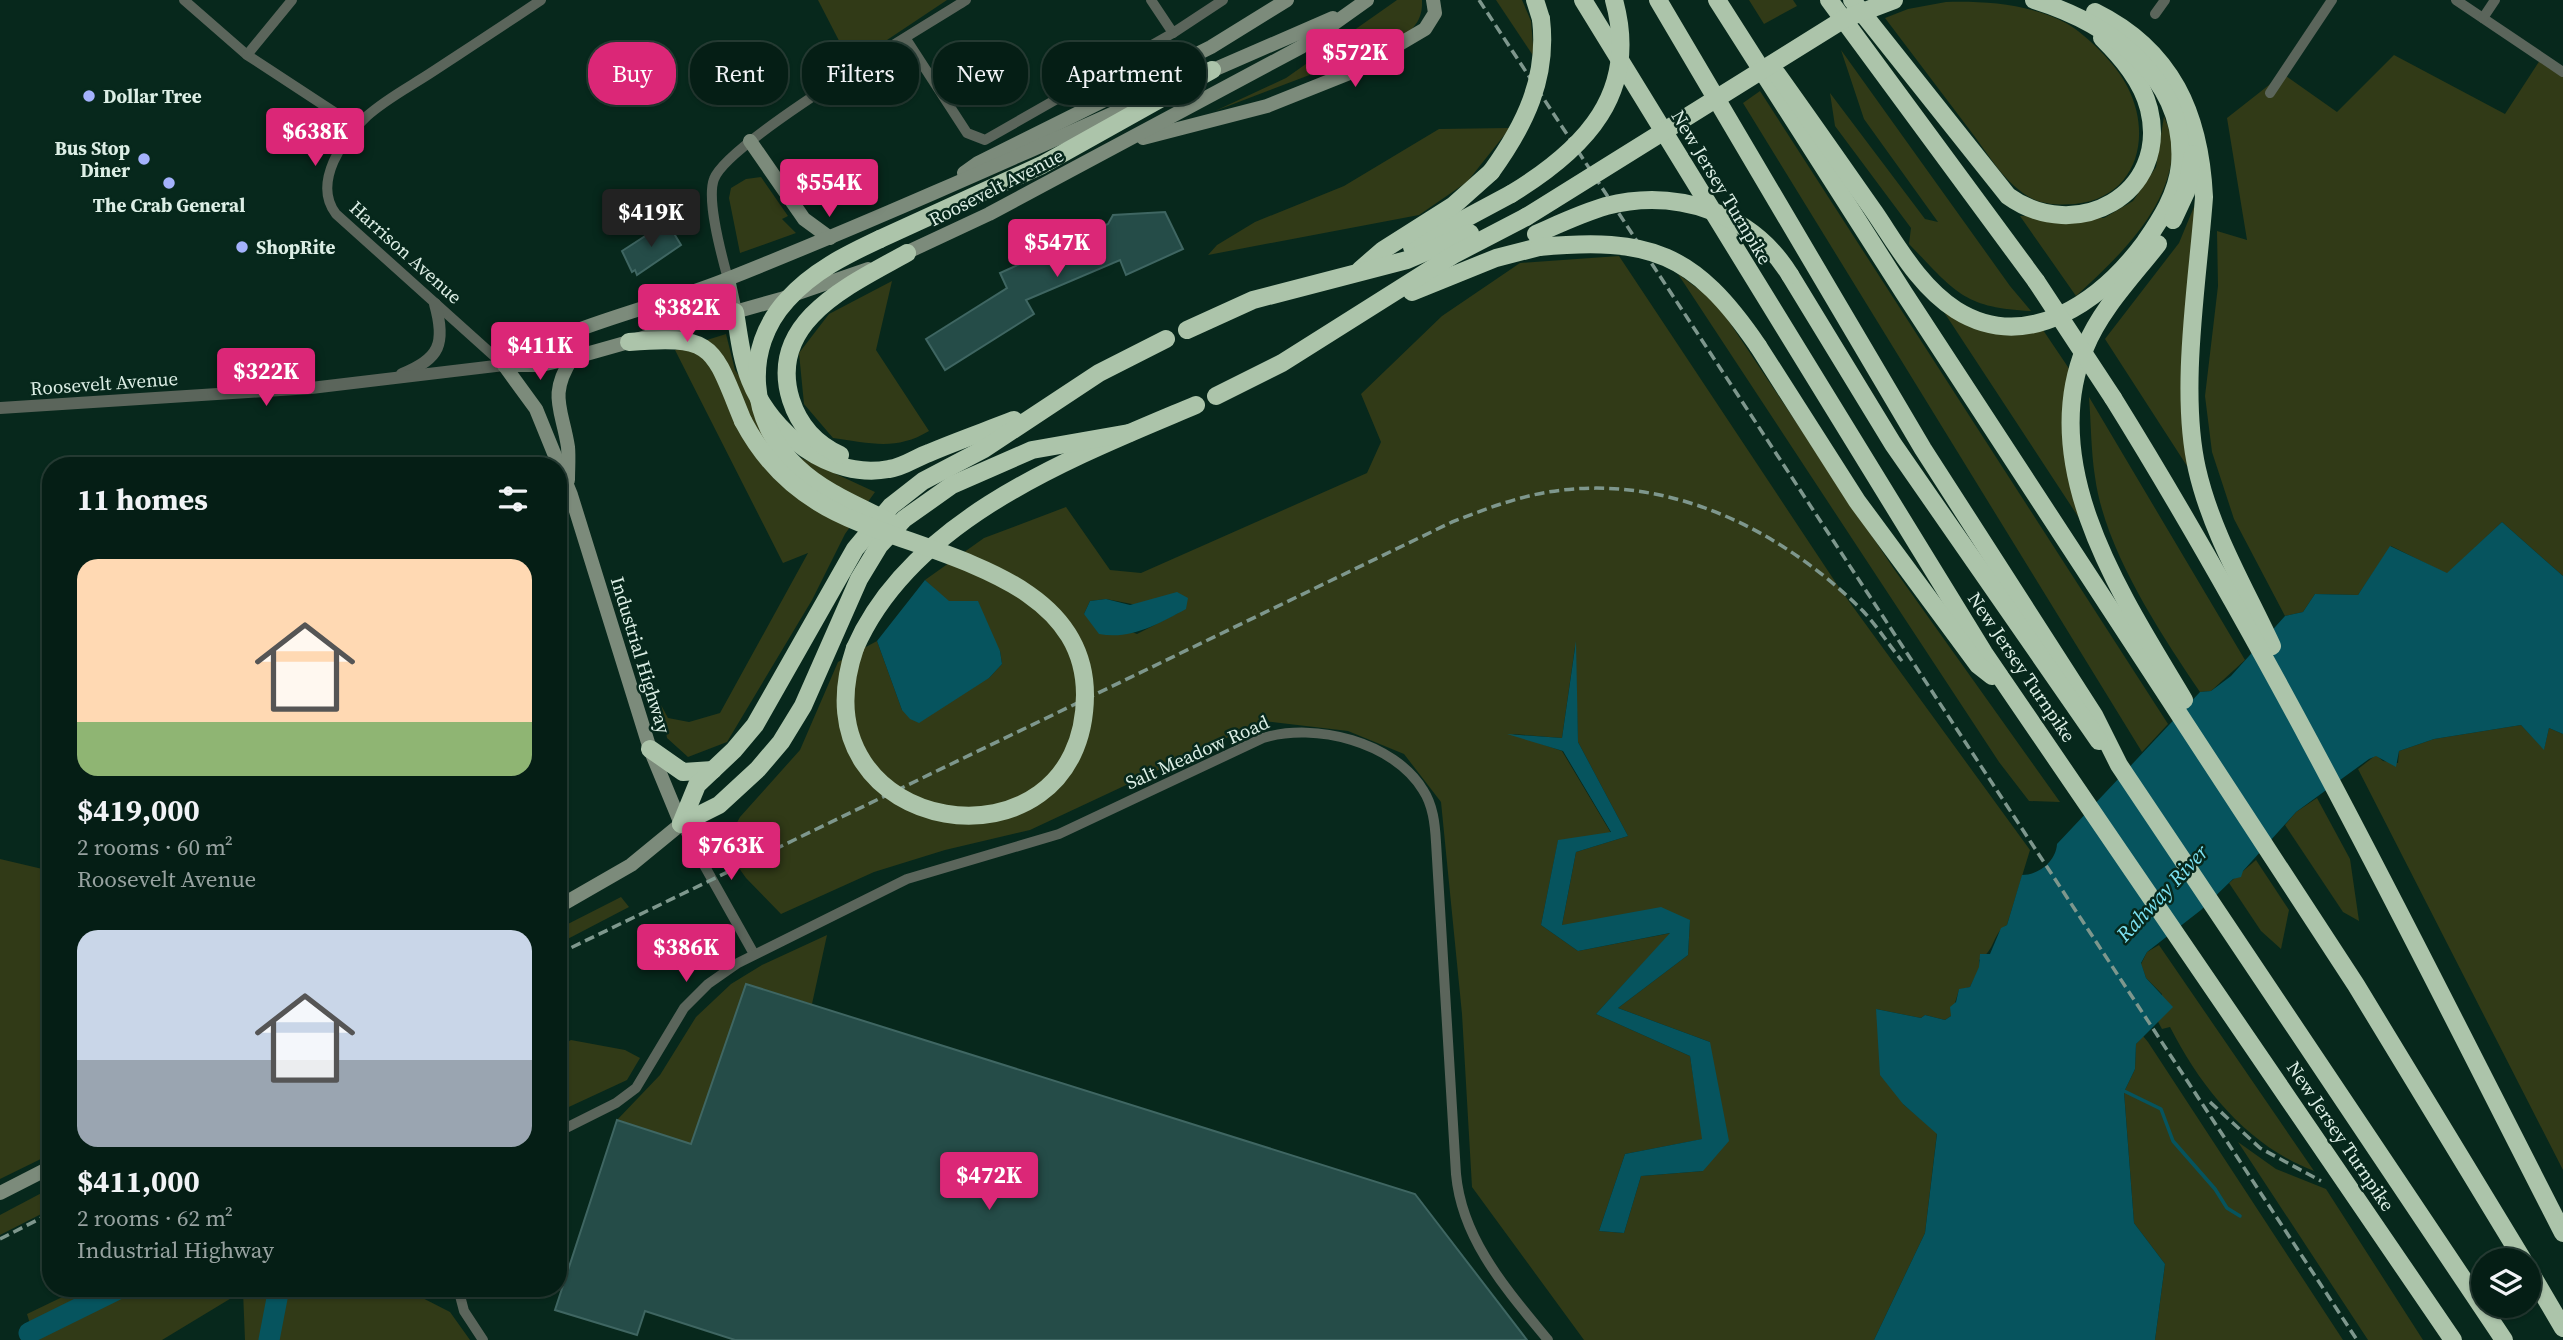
<!DOCTYPE html>
<meta charset="utf-8">
<style>
:root{--surface:#051e15;--page:#132b22;--text:#f1f3f6;--muted:#97a2a0;--line:#263c34;--accent:#db2777}
body{margin:0;font-family:"Source Serif 4",serif;background:var(--page);color:var(--text);height:100vh;display:flex;flex-direction:column;font-size:26px;white-space:nowrap}
*{box-sizing:border-box;margin:0}
p{font-size:23px;color:var(--muted)}
.icon{flex:none;width:38px;height:38px;fill:none;stroke:currentColor;stroke-width:2;stroke-linecap:round;stroke-linejoin:round}
.map{position:relative;flex:1;overflow:hidden}
.side{position:absolute;left:42px;top:457px;width:525px;height:840px;display:flex;flex-direction:column;background:var(--surface);border-radius:28px;box-shadow:0 2px 5px #0004,0 0 0 2px var(--line)}
.side>*{flex:none}
.banner{position:absolute;left:588px;top:42px;width:665px;height:63px;display:flex;gap:14px}
.controls{position:absolute;left:2471px;top:1248px;display:grid;gap:14px}
.controls a{display:grid;place-items:center;width:70px;height:70px;border-radius:50%;background:var(--surface);box-shadow:0 2px 5px #0004,0 0 0 2px var(--line);font-size:35px}
.price{position:absolute;translate:-50% -60px;padding:0 16px;border-radius:7px;background:var(--accent);color:#fff;font-size:23px;line-height:46px;filter:drop-shadow(0 2px 4px #0008)}
.price::after{content:'';position:absolute;left:50%;top:42px;width:21px;height:16px;margin-left:-10px;background:inherit;clip-path:polygon(0 0,100% 0,50% 100%)}
.price.active{background:#222;color:#fff}
ul{padding:0;list-style:none}
li{display:grid;align-content:center;gap:14px;height:371px;padding:0 35px}
li span{display:grid;place-items:center;height:217px;border-radius:21px;color:#555}
li>.icon{margin-inline-start:auto}
span .icon{width:126px;height:126px;fill:#fffc;stroke-width:1}
li b{font-size:30px}
h2{display:flex;justify-content:space-between;align-items:center;height:84px;padding:0 35px;font-size:30px}
.pill{padding:0 24px;border-radius:28px;background:var(--surface);box-shadow:0 2px 5px #0004,0 0 0 2px var(--line);font-size:24px;line-height:63px}
.pill.active{background:var(--accent);color:#fff}
.map>svg:first-child{display:block}
.green{fill:#313a17;fill-rule:evenodd}
.water{fill:#06545e}
.lines{fill:none;stroke-linecap:round;stroke-linejoin:round}
.stream{stroke:#06545e;stroke-width:3.5}
.river{stroke:#06545e;stroke-width:21}
.building{fill:#254c48;stroke:#3f6662;stroke-width:2}
.minor{stroke:#5b655b;stroke-width:10}
.tertiary{stroke:#5b655b;stroke-width:12}
.secondary{stroke:#7c8b7b;stroke-width:14}
.motorway{stroke:#acc4aa;stroke-width:18}
.rail{stroke:#7e978d;stroke-width:3.5;stroke-dasharray:10 5;stroke-linecap:butt}
.motorway-bridge{stroke:#acc4aa;stroke-width:18}
.poi-dot{fill:#a4b2fc;stroke:#07281c;stroke-width:2.5}
.labels{text-anchor:middle;dominant-baseline:central;stroke-width:5;stroke-linejoin:round;paint-order:stroke}
.poi-label{font-size:19px;font-weight:bold;fill:#dceee5;stroke:#07281c;text-anchor:start}
.street-label{font-size:19px;fill:#dceee5;stroke:#07281c}
.water-label{font-size:21px;font-style:italic;fill:#7ce2f3;stroke:#07281c}
</style>
<div class="map">
<svg width="2563" height="1340" viewBox="0 0 2563 1340">
<rect width="100%" height="100%" fill="#07281c"/>
<g class="green">
<path d="M818,0H947L851,64Z"/>
<path d="M1397,0H1422C1423,20 1414,28 1399,41L1215,111L1286,78Z"/>
<path d="M1496,0H1522L1531,21L1534,57Z"/>
<path d="M1749,0H1793L1797,6L1764,24Z"/>
<path d="M1946,2C1987,1 2029,4 2066,23C2087,35 2118,66 2128,88C2153,138 2136,198 2075,204C2061,205 2046,205 2033,199C2005,185 1987,152 1969,129C1941,92 1913,55 1885,18L1908,9Z"/>
<path d="M1841,50L2010,286L2031,311C1962,308 1954,290 1909,244L1911,228L1835,126L1830,93L1925,219L1938,222L1864,119Z"/>
<path d="M2544,54L2563,67V576L2502,522L2447,574L2391,546L2358,595L2315,594L2303,612L2285,616L2234,519L2212,452L2205,396L2218,286L2217,231L2247,240L2227,118L2283,74L2337,112L2394,55L2505,114Z"/>
<path d="M1760,91L2168,724L2142,752L1743,103Z"/>
<path d="M2164,116C2167,125 2173,137 2173,147C2170,210 2119,256 2076,296L2020,216L2104,218L2133,201L2156,167Z"/>
<path d="M1510,128L1467,182L1419,215L1208,255L1217,245L1255,222L1344,186L1439,129Z"/>
<path d="M761,177L788,216L782,219L796,233L740,253L729,198L731,188L746,179Z"/>
<path d="M2196,202L2186,433L2187,466L2105,339L2179,243Z"/>
<path d="M1619,256L1840,589L2030,850L2007,925C1992,933 1996,950 1979,960L1980,967L1970,987L1959,990L1951,1016L1945,1020L1925,1015L1921,1018L1876,1009L1903,1104L1937,1133L1925,1233L1874,1340H1584L1472,1187L1462,1014L1441,802L1404,754L1348,731L1263,721L1030,830L945,850L874,872L781,914L746,878L724,847L740,817L800,750L838,662L877,641L902,710L989,678L1002,664L1000,651L925,580L984,538L1066,507L1110,570L1141,573L1367,473L1381,442L1361,394L1442,316L1520,263ZM1106,599L1178,613L1137,634L1084,614L1090,601ZM1575,647L1578,742L1628,836L1576,852L1562,925L1690,920L1688,955L1618,1008L1710,1042L1703,1171L1641,1176L1624,1233L1599,1231L1625,1154L1703,1139L1690,1056L1596,1014L1671,933L1578,951L1541,925L1558,841L1611,833L1562,751L1512,734L1562,738Z"/>
<path d="M1678,274L1716,302L1894,569L2060,802L2029,801L1999,762Z"/>
<path d="M892,281L876,350L929,431C896,451 870,443 833,438L804,404L799,353L829,314Z"/>
<path d="M1938,303C1975,328 1997,343 2043,330L2070,370L2076,489L2081,521Z"/>
<path d="M726,334L735,370L795,455L875,492L845,534L812,600L727,742L688,757L667,738L661,705L668,718L689,722L720,713L808,553L783,563L675,350Z"/>
<path d="M2089,397L2245,660L2211,691L2200,692C2159,631 2105,550 2095,477C2091,451 2091,423 2089,397Z"/>
<path d="M2521,725L2544,749L2549,728L2563,734V1170L2358,769L2376,755L2383,761L2398,763L2399,751L2434,739Z"/>
<path d="M2317,798L2350,859L2359,921L2343,912L2285,825L2296,812Z"/>
<path d="M0,859L51,871V1154L0,1179Z"/>
<path d="M2256,860L2289,910L2281,949L2261,931L2229,883Z"/>
<path d="M621,897L629,907L558,944V929Z"/>
<path d="M827,935L812,1004L746,984L691,1144L617,1120L660,1075L696,1017L731,984L762,965Z"/>
<path d="M2159,945L2314,1171C2248,1146 2201,1088 2170,1027L2162,1029L2157,1020L2162,1015V994L2146,978L2141,964L2147,952Z"/>
<path d="M2143,1036L2148,1042L2343,1340H2155L2165,1264L2134,1223L2124,1092L2135,1069L2136,1044Z"/>
<path d="M571,1040L625,1050L640,1058L627,1080L558,1112V1047Z"/>
<path d="M2238,1142L2276,1169L2326,1189L2423,1340H2368Z"/>
<path d="M51,1188V1209L0,1235V1215Z"/>
<path d="M81,1288H403L450,1312L470,1340H245L243,1291L162,1340H35L27,1314Z"/>
</g>
<g class="water">
<path d="M2502,522L2563,576V734L2549,728L2544,750L2521,725L2434,739L2399,751L2396,767L2376,756L2369,759L2296,812L2243,871L2241,877L2233,879L2201,910L2147,952L2141,963L2146,978L2173,1007L2136,1044L2135,1069L2124,1092L2134,1223L2165,1264L2155,1340H1874L1925,1233L1937,1134L1903,1104L1880,1075L1876,1009L1921,1018L1925,1015L1945,1020L1951,1016L1950,1007L1956,1002L1959,989L1970,987L1979,967L1980,954H1990L2001,928L2007,925L2022,875C2039,875 2056,861 2057,844L2200,692L2211,691L2231,676L2285,616L2303,612L2315,594L2358,595L2390,546L2447,573Z"/>
<path d="M925,580L949,601H978L1000,651L1002,664L989,678L919,723L910,719L902,710L877,641Z"/>
<path d="M1177,592L1188,598L1186,609C1158,624 1131,640 1099,634L1084,614L1090,601L1106,599L1130,605Z"/>
<path d="M1576,641L1578,742L1628,836L1576,852L1562,925L1661,907L1690,920L1688,955L1618,1008L1710,1042L1729,1141L1703,1171L1641,1176L1624,1233L1599,1231L1625,1154L1702,1139L1690,1056L1596,1014L1670,933L1578,951L1541,925L1558,840L1611,832L1563,751L1507,734L1562,738Z"/>
</g>
<g class="lines">
<path class="stream" d="M2122,1090L2161,1109L2173,1141L2215,1189L2227,1208L2240,1216"/>
<g class="river">
<path d="M29,1333L120,1288"/>
<path d="M269,1340L279,1288"/>
</g>
</g>
<g class="building">
<path d="M1165,212L1183,249L1126,275L1120,260L1026,300L1034,314L945,370L926,339L1007,288L1000,273L1108,224L1113,215Z"/>
<path d="M667,222L681,245L637,275L635,270L632,272L622,251Z"/>
<path d="M746,984L1415,1194L1527,1340H735L645,1311L637,1335L555,1310L617,1120L691,1144Z"/>
</g>
<g class="lines">
<g class="minor">
<path d="M184,0L247,55L357,127"/>
<path d="M1151,0L1173,33L1223,0"/>
<path d="M2456,0L2563,72"/>
<path d="M2155,14L2165,0"/>
<path d="M2483,18L2495,0"/>
<path d="M906,39L967,133L985,140L1173,33"/>
<path d="M247,55L292,0"/>
<path d="M2270,93L2332,0"/>
<path d="M728,279C722,257 706,200 714,179C727,142 922,28 966,0"/>
<path d="M504,365L336,214C312,183 343,138 367,116C386,99 409,87 429,74C467,49 504,25 541,0"/>
<path d="M681,824L754,954"/>
<path d="M558,1132L616,1103L636,1088L684,1008L708,984L738,963L907,879L1059,834L1263,738C1315,722 1394,742 1423,790C1433,805 1435,824 1436,842L1456,1174C1462,1240 1507,1290 1548,1340"/>
<path d="M458,1288L464,1311L483,1340"/>
</g>
<g class="tertiary">
<path d="M402,374C440,359 446,343 435,304"/>
<path d="M0,408L311,388L504,365"/>
</g>
<g class="secondary">
<path d="M1204,74L1333,18"/>
<path d="M1143,138L1267,106L1352,72L1425,29L1435,13L1433,0"/>
<path d="M750,141L804,219L830,238"/>
<path d="M964,173L978,163L1211,47L1287,0"/>
<path d="M899,256L989,214L1301,47L1367,0"/>
<path d="M728,279L735,312"/>
<path d="M504,365H541L572,358L781,299L868,269"/>
<path d="M504,365C571,324 652,309 725,280C866,224 1005,162 1143,100"/>
<path d="M504,365L536,409L571,495L650,749L681,824L631,865L558,907"/>
<path d="M568,480C568,469 569,457 568,447C562,408 548,396 572,358"/>
<path d="M0,1193L51,1167"/>
</g>
<g class="motorway">
<path d="M1535,0L1541,19"/>
<path d="M1583,0L1984,653L2453,1340"/>
<path d="M1658,0L1923,449L2094,715L2119,765L2504,1340"/>
<path d="M1717,0L1904,293L2356,985L2523,1260"/>
<path d="M1829,0L2036,281"/>
<path d="M1852,0L2008,196C2076,245 2170,194 2149,109C2142,81 2122,58 2102,38"/>
<path d="M2095,12C2172,50 2200,114 2204,197C2198,280 2179,390 2197,469C2211,531 2245,588 2272,646"/>
<path d="M1777,74C1810,120 1842,166 1875,213C1898,247 1920,287 1956,310C2028,355 2102,300 2145,242C2161,219 2177,194 2180,165C2187,77 2108,23 2034,0"/>
<path d="M2173,220L2186,192L2193,154"/>
<path d="M880,239L1042,165L1212,70"/>
<path d="M2158,244C2133,276 2100,310 2085,348C2035,469 2125,601 2184,700"/>
<path d="M1412,247L1511,194"/>
<path d="M1360,270L1383,250L1454,205L1491,172"/>
<path d="M1790,275L1893,444L2099,741"/>
<path d="M1412,292L1496,258L1539,247"/>
<path d="M735,312C739,335 741,358 750,380C771,433 830,480 889,469C904,467 915,458 929,453C957,441 986,431 1014,420"/>
<path d="M1187,330L1253,300L1407,260L1470,233"/>
<path d="M629,342C716,335 712,346 743,421"/>
<path d="M1758,346L1857,501L1978,665L1992,676"/>
<path d="M1216,396L1282,363L1455,254L1526,217"/>
<path d="M2113,398C2280,667 2419,952 2563,1233"/>
<path d="M840,455C816,444 799,425 791,400C766,321 852,284 907,253"/>
<path d="M855,648C912,518 1073,457 1196,405"/>
<path d="M650,749L683,772L713,770"/>
<path d="M681,824L697,785L734,750L755,725L855,549L891,506L923,481L984,449L1099,373L1166,339"/>
<path d="M681,824L719,805L758,769L781,742L803,706L859,579L879,546L904,519L952,485L1032,450L1129,433"/>
<path d="M2529,1270L2563,1328"/>
</g>
<g class="rail">
<path d="M1479,0L2357,1340"/>
<path d="M558,954L1452,522C1488,508 1524,494 1563,490C1676,477 1785,533 1863,611C1877,626 1889,645 1902,661"/>
<path d="M2210,1102L2260,1148L2321,1181"/>
<path d="M0,1239L51,1213"/>
</g>
<g class="motorway-bridge">
<path d="M1491,172C1525,125 1548,78 1541,19"/>
<path d="M1511,194C1585,149 1640,93 1614,0"/>
<path d="M1526,217L1844,19L1894,0"/>
<path d="M1536,234C1559,224 1582,213 1606,206C1677,188 1752,213 1790,275"/>
<path d="M880,239C846,255 813,271 787,300C742,349 749,422 797,467C825,494 864,508 898,526"/>
<path d="M1539,247C1650,237 1694,252 1758,346"/>
<path d="M2036,281L2113,398"/>
<path d="M743,421C761,455 785,482 818,502C900,554 1085,564 1085,695C1084,883 790,839 855,648"/>
</g>
</g>
<g class="poi-dot">
<circle cx="89" cy="96" r="7"/>
<circle cx="144" cy="159" r="7"/>
<circle cx="169" cy="183" r="7"/>
<circle cx="242" cy="247" r="7"/>
</g>
<g class="labels">
<g class="poi-label">
<text x="103" y="96">Dollar Tree</text>
<text x="130" y="148" text-anchor="end">Bus Stop<tspan x="130" dy="22">Diner</tspan></text>
<text x="169" y="205" text-anchor="middle">The Crab General</text>
<text x="256" y="247">ShopRite</text>
</g>
<g class="street-label">
<text transform="translate(996 187) rotate(-27)">Roosevelt Avenue</text>
<text transform="translate(1722 187) rotate(59)">New Jersey Turnpike</text>
<text transform="translate(406 252) rotate(42)">Harrison Avenue</text>
<text transform="translate(104 383) rotate(-4)">Roosevelt Avenue</text>
<text transform="translate(641 655) rotate(73)">Industrial Highway</text>
<text transform="translate(2022 667) rotate(56)">New Jersey Turnpike</text>
<text transform="translate(1197 752) rotate(-24)">Salt Meadow Road</text>
<text transform="translate(2341 1136) rotate(56)">New Jersey Turnpike</text>
</g>
<g class="water-label">
<text transform="translate(2162 893) rotate(-47)">Rahway River</text>
</g>
</g>
</svg>
<div class="controls">
<a><svg class="icon" aria-label="layers" viewBox="0 0 24 24"><path d="M12 4l9 5-9 5-9-5zM3 14l9 5 9-5"/></svg></a>
</div>
<b class="price" style="left:1355px;top:89px">$572K</b>
<b class="price" style="left:315px;top:168px">$638K</b>
<b class="price" style="left:829px;top:219px">$554K</b>
<b class="price active" style="left:651px;top:249px">$419K</b>
<b class="price" style="left:1057px;top:279px">$547K</b>
<b class="price" style="left:687px;top:344px">$382K</b>
<b class="price" style="left:540px;top:382px">$411K</b>
<b class="price" style="left:266px;top:408px">$322K</b>
<b class="price" style="left:731px;top:882px">$763K</b>
<b class="price" style="left:686px;top:984px">$386K</b>
<b class="price" style="left:989px;top:1212px">$472K</b>
<div class="banner">
<a class="pill active">Buy</a>
<a class="pill">Rent</a>
<a class="pill">Filters</a>
<a class="pill">New</a>
<a class="pill">Apartment</a>
</div>
<section class="side">
<h2>11 homes<svg class="icon" aria-label="filters" viewBox="0 0 24 24"><path d="M4 7h16M4 17h16"/><circle cx="9" cy="7" r="2"/><circle cx="15" cy="17" r="2"/></svg></h2>
<ul>
<li><span style="background:linear-gradient(#ffd9b3 75%,#8fb573 0)"><svg class="icon" aria-label="home" viewBox="0 0 24 24"><path d="M3 11l9-7 9 7M6 9v11h12V9"/></svg></span><div><b>$419,000</b><p>2 rooms · 60 m²</p><p>Roosevelt Avenue</p></div></li>
<li><span style="background:linear-gradient(#c9d6e8 60%,#9aa5b1 0)"><svg class="icon" aria-label="home" viewBox="0 0 24 24"><path d="M3 11l9-7 9 7M6 9v11h12V9"/></svg></span><div><b>$411,000</b><p>2 rooms · 62 m²</p><p>Industrial Highway</p></div></li>
</ul>
</section>
</div>
